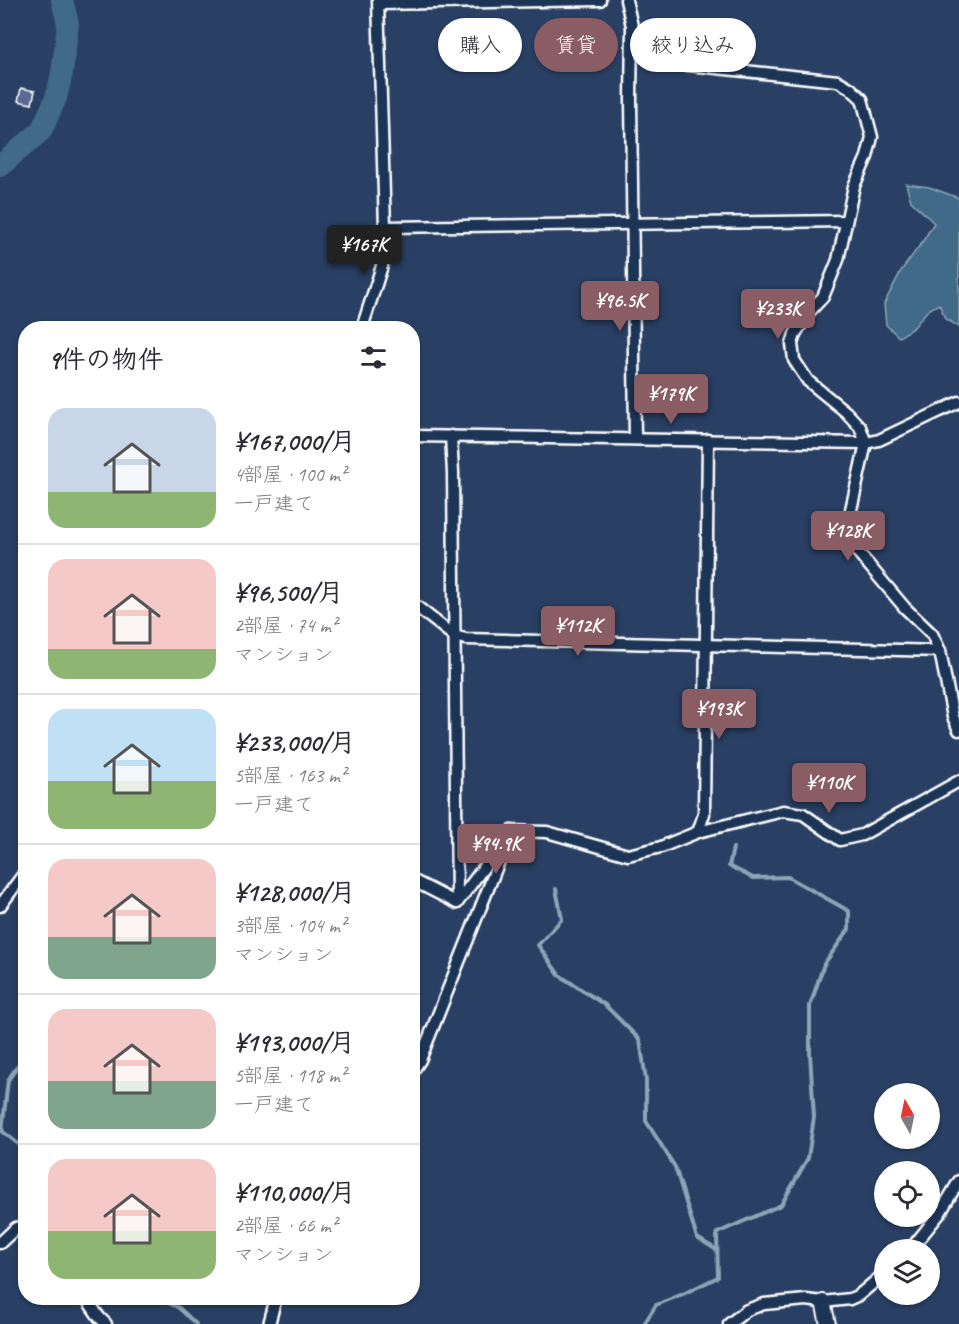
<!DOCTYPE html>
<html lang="ja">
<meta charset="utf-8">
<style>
:root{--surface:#fff;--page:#f7f7f7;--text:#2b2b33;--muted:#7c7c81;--line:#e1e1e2;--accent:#8a5d65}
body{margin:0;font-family:Caveat,"Klee One",sans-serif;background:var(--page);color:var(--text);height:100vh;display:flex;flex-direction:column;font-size:22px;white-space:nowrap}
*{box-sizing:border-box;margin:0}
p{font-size:20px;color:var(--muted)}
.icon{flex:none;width:33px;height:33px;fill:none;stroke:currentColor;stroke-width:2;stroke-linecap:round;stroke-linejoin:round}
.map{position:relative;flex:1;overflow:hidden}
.panel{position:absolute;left:18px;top:321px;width:402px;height:984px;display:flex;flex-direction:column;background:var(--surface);border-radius:24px;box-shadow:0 2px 4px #0004}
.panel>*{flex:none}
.banner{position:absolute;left:438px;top:18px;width:430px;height:54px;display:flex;gap:12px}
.needle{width:39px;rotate:351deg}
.fabs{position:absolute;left:874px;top:1083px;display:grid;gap:12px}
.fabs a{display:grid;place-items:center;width:66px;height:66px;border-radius:50%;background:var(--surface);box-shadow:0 2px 4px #0004;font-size:30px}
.price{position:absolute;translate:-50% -51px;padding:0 14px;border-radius:6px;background:var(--accent);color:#fff;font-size:20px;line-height:39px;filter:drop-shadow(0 2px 3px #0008)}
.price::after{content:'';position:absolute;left:50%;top:36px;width:18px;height:14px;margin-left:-9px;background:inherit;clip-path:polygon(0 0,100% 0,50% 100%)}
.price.active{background:#222;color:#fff}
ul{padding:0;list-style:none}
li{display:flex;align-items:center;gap:18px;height:150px;padding:0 30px}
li+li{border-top:2px solid var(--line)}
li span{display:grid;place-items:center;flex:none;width:168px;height:120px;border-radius:18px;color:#555}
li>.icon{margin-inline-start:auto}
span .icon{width:72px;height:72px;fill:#fffc;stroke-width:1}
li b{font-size:26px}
h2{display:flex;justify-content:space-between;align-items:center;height:72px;padding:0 30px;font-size:26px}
.pill{padding:0 21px;border-radius:27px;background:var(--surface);box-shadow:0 2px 4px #0004;font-size:21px;line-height:54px}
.pill.active{background:var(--accent);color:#fff}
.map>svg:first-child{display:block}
.water{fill:#406b87;stroke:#8ca6b7;stroke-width:1.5}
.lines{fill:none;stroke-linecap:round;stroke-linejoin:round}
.stream{stroke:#8ca6b7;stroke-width:4}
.river{stroke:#406b87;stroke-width:22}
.building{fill:#5b6991;stroke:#fff;stroke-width:1.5}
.minor-casing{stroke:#fff;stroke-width:15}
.tertiary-casing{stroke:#fff;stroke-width:18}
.minor{stroke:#1d3557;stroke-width:10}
.tertiary{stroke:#1d3557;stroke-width:14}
</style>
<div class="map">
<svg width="959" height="1324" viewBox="0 0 959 1324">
<rect width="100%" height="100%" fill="#293f63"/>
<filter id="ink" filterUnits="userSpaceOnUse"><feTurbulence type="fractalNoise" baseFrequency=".0167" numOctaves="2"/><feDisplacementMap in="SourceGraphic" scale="12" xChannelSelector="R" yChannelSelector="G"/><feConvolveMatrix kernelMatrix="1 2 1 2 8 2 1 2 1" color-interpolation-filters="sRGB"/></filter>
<g filter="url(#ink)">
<path class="water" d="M906,184L929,187L959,198V327L946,319L939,304L928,310L914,327L899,337L886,325L884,304L901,271L923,241L934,223L911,201Z"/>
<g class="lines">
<g class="stream">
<path d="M556,889L562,919L538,945L559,975L605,1005L640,1040L646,1080V1121L675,1167L697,1238L717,1250"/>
<path d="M26,1054L8,1080L2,1131L26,1150"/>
<path d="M159,1298L179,1308L196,1324"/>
<path d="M644,1324L656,1305L683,1294L718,1277L717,1233L781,1205L808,1158L814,1117L810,1054V1006L824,964L849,929V911L788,877L753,878L729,866L733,848"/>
</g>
<path class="river" d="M0,166L41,131L56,98L62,73L68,24L62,0"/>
</g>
<path class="building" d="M21,88L35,91L32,104L18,101Z"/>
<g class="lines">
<defs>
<g id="minor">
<path d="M626,0L632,26L631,99L635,439"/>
<path d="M379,4L600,0"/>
<path d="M632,26C647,47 655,54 679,64L838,81L850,88L862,99L872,137L867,157L854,186L838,260L823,297L809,312L795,334L792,344L794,360L808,381L846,412L860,427L866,443L850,514L856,550L905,608L932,634L940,651L953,717L959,730"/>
<path d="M385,227L846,221"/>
<path d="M362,328L382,266L385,227L378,0"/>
<path d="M412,436L866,443L879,440L959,402"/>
<path d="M451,436L453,473L457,903"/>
<path d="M412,603L454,636L466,639L940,651"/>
<path d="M511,831L547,832L628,855L661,847L698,832L783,811L803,814L840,840L862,835L959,781"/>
<path d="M698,832L704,814L708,440"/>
<path d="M412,880L457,903"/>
<path d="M457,903L502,843"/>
<path d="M0,906L26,871"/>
<path d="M412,1072L420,1060L511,831"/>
<path d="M0,1243L16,1228L26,1225"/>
<path d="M910,1250L940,1213L959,1181"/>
<path d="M86,1298L99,1317L106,1324"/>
<path d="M269,1324L276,1298"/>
<path d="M729,1324L747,1310L764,1304L806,1300L823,1302L850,1299L859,1295L885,1273"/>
</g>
<path id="tertiary" d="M823,1302L828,1324"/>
</defs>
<use href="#minor" class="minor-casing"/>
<use href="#tertiary" class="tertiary-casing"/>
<use href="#minor" class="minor"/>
<use href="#tertiary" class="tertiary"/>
</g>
</g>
</svg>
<div class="fabs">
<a><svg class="needle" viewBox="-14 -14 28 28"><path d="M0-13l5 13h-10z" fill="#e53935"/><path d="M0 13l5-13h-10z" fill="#7c7c81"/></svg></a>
<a><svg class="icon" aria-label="locate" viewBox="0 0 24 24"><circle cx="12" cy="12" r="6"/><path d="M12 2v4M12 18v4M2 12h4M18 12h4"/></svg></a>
<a><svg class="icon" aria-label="layers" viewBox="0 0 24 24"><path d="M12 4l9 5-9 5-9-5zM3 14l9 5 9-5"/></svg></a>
</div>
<b class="price active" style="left:364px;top:276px">¥167K</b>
<b class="price" style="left:620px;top:332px">¥96.5K</b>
<b class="price" style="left:778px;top:340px">¥233K</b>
<b class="price" style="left:671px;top:425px">¥179K</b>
<b class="price" style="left:848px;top:562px">¥128K</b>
<b class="price" style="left:578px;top:657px">¥112K</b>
<b class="price" style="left:719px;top:740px">¥193K</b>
<b class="price" style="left:829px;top:814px">¥110K</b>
<b class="price" style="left:496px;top:875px">¥94.9K</b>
<div class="banner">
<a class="pill">購入</a>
<a class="pill active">賃貸</a>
<a class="pill">絞り込み</a>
</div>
<section class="panel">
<h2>9件の物件<svg class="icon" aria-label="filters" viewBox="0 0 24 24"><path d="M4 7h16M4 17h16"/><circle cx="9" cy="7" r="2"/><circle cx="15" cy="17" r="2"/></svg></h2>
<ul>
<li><span style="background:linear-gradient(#c9d6e8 70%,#8fb573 0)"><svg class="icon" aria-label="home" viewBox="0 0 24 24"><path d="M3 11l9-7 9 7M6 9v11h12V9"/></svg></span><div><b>¥167,000/月</b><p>4部屋 · 100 m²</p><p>一戸建て</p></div></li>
<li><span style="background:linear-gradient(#f6c9c9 75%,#8fb573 0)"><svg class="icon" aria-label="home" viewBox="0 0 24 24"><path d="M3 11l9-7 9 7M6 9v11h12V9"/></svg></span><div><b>¥96,500/月</b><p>2部屋 · 74 m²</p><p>マンション</p></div></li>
<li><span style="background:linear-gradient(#bfe0f5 60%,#8fb573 0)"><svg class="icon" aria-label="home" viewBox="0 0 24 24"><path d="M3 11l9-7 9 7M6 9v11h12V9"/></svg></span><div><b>¥233,000/月</b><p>5部屋 · 163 m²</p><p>一戸建て</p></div></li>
<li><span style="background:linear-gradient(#f6c9c9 65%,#7fa58c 0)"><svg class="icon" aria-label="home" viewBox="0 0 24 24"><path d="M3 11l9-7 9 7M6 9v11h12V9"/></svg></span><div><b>¥128,000/月</b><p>3部屋 · 104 m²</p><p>マンション</p></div></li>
<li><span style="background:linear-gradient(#f6c9c9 60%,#7fa58c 0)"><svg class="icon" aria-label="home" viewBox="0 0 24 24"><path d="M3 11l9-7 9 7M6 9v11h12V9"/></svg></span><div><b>¥193,000/月</b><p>5部屋 · 118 m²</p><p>一戸建て</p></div></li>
<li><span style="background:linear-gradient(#f6c9c9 60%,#8fb573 0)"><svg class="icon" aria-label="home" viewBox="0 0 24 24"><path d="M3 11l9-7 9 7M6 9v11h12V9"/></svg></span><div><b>¥110,000/月</b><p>2部屋 · 66 m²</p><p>マンション</p></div></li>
</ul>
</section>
</div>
